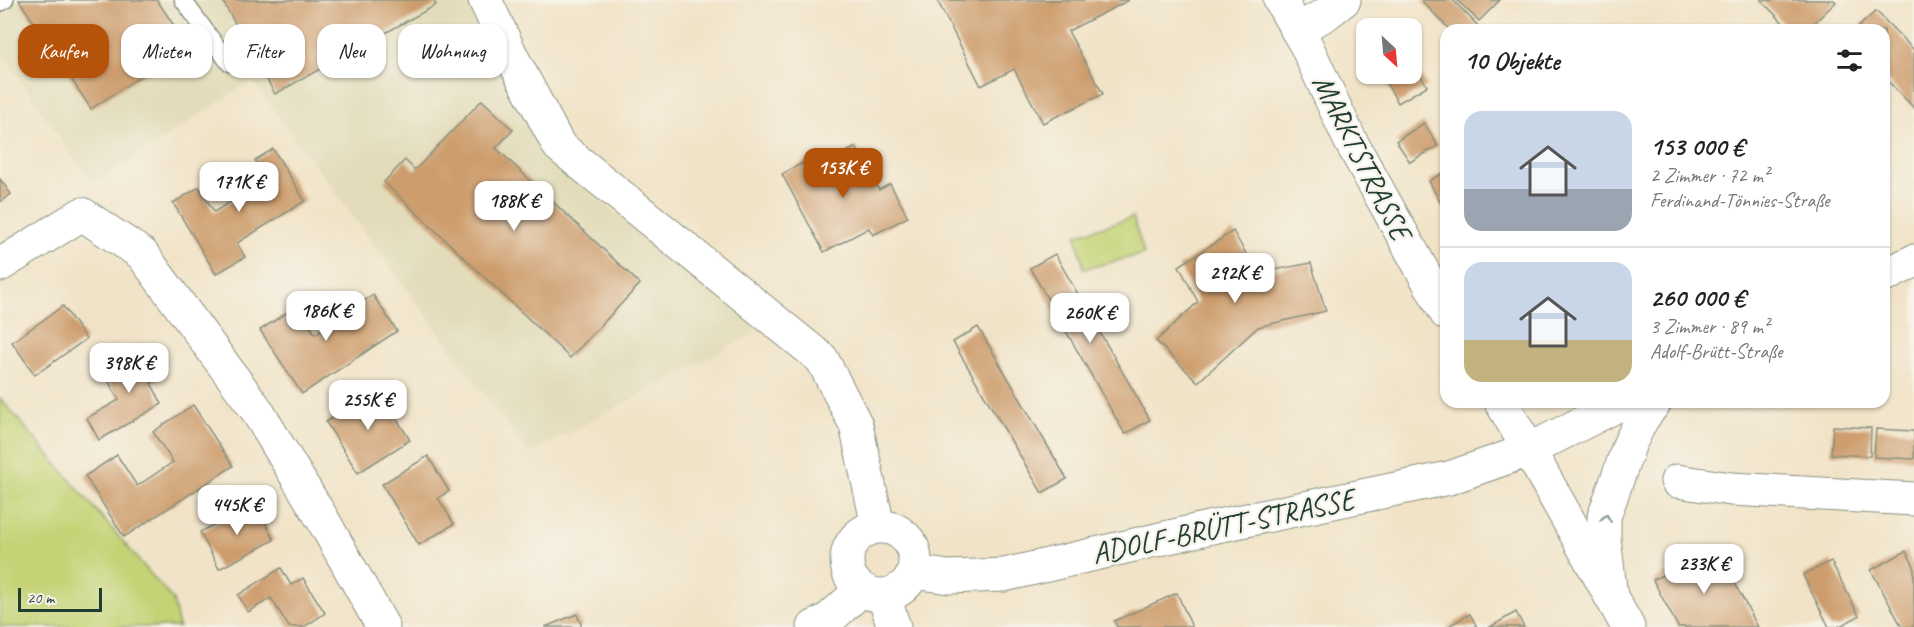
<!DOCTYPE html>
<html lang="de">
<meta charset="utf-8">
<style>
:root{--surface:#fff;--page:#f6f6f6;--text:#222;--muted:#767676;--line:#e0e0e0;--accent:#b45309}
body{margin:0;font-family:Caveat,sans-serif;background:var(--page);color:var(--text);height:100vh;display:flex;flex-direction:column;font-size:22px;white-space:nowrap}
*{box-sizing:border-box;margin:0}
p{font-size:20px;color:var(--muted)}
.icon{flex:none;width:33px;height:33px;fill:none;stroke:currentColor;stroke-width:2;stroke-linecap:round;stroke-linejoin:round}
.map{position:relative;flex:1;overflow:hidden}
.sheet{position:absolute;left:1440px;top:24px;width:450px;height:384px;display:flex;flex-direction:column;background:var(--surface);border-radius:18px;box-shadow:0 2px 4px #0004}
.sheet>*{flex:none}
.top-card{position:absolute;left:18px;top:24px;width:570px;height:54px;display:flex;gap:12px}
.needle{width:39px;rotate:154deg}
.tools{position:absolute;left:1356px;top:18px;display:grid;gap:12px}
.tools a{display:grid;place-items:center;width:66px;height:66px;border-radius:12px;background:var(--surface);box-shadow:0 2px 4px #0004;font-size:30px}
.scale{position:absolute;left:18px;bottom:15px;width:84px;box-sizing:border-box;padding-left:6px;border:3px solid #1f3d34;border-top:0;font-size:16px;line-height:21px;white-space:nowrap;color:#1f3d34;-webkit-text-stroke:4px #f7f3e8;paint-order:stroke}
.price{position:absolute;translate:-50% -51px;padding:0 14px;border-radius:12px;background:#fff;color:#222;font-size:20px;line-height:39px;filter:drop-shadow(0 2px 3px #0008)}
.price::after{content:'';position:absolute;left:50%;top:36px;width:18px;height:14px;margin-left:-9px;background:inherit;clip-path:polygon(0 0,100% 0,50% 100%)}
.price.active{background:var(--accent);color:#fff}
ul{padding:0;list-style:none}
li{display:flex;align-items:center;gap:18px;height:150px;padding:0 24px}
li+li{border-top:2px solid var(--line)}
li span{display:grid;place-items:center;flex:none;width:168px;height:120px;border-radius:18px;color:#555}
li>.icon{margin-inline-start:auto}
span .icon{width:72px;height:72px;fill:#fffc;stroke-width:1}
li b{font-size:26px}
h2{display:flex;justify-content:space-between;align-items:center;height:72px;padding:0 24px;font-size:26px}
.pill{padding:0 21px;border-radius:18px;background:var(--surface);box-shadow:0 2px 4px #0004;font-size:21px;line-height:54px}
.pill.active{background:var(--accent);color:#fff}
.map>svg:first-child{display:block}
.built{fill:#e2dcba}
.green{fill:#c4d375;stroke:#728854;stroke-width:1.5}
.building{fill:#cd9d6d}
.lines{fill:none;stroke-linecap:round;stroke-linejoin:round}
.lane-casing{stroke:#88907e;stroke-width:19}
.street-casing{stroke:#88907e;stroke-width:35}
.secondary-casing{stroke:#88907e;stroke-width:35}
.lane{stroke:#fff;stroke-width:16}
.street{stroke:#fff;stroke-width:33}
.secondary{stroke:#fff;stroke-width:33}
.oneway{stroke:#8f9e9a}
.labels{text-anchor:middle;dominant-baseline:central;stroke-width:4.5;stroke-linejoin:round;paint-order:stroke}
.street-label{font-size:30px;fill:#1f3d34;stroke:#f7f3e8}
</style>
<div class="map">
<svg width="1914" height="627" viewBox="0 0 1914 627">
<rect width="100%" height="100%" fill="#f7f3e8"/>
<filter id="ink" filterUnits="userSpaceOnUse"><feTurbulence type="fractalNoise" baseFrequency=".0167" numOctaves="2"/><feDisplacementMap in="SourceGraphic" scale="12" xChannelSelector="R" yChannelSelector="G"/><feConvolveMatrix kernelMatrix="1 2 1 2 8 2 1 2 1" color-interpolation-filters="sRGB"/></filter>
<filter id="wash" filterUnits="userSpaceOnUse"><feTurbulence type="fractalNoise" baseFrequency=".008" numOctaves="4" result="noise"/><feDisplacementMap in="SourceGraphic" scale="24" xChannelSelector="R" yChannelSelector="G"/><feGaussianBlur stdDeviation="1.35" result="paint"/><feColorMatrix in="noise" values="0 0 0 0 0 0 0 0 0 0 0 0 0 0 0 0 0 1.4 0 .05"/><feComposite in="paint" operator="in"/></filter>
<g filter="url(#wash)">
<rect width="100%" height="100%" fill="#f1e3c7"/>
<path class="built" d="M0,0H475L553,162L760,330L529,454L252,80L93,185L2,53H0Z"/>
<g class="green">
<path d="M1133,217L1144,254L1084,269L1076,235Z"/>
<path d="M0,398L173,600L179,627H0Z"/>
</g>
<g id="blocks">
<g class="building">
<path d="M19,0H157L187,45L91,109Z"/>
<path d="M222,0H434L436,5L275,94Z"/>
<path d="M937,0H1129L1068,31L1103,94L1043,123L1014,69L981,86Z"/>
<path d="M1423,0H1453L1482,30H1450L1422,1Z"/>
<path d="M1457,0H1500L1479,21Z"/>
<path d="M1761,0H1834L1836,2L1807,30H1790Z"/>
<path d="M1876,11L1914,50V108L1884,77V30H1855Z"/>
<path d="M1412,60L1427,86L1398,103L1381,74H1412Z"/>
<path d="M482,100L513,130L496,148L640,284L570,358L384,182L405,160L415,170Z"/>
<path d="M1424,123L1438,146L1410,162L1396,141Z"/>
<path d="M856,147L879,190L890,184L908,217L873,235L869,228L824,252L782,174L816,156L822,165Z"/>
<path d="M273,149L305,201L237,243L245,257L216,274L173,203L199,187L214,212L266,180L255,160Z"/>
<path d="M1446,171V213L1429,181Z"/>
<path d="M0,179L11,194L0,202Z"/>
<path d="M1233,231L1257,273L1311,263L1326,311L1258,327L1198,382L1156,341L1198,302L1179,266Z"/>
<path d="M1055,254L1150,420L1125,434L1030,268Z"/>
<path d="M373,295L397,331L302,394L260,330L297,306L315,334Z"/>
<path d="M63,306L86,339L35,375L12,342Z"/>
<path d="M978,327L1067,479L1042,493L953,342Z"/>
<path d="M147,348L163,376L151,383L162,404L99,440L87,418L119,400L104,373Z"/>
<path d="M378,389L410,440L358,473L326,422Z"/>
<path d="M193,405L233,466L124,537L85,476L117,455L137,486L173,462L153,432Z"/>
<path d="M1833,426L1871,428L1870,456L1831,454Z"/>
<path d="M1876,429L1914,431V459L1874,457Z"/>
<path d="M428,456L449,491L438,498L454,524L419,545L382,484Z"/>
<path d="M255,503L274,540L219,569L200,532Z"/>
<path d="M1715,547L1758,627H1678L1653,580Z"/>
<path d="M1906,551L1914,566V627H1902L1871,570Z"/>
<path d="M1831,561L1859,616L1838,627H1829L1803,575Z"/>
<path d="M281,568L291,585L303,578L325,613L304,627H289L271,598L248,612L238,595Z"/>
<path d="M1177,593L1192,627H1117L1114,621Z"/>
<path d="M1516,612L1524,627H1490Z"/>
<path d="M577,614L582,627H545Z"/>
<path d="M1470,614L1477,627H1447Z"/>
</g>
</g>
</g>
<g filter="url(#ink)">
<use href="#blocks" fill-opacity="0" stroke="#88907e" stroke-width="1.5"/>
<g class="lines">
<defs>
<g id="lane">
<path d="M183,0L229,63"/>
<path d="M0,3L5,0"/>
</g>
<g id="street">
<path d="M485,0L515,63L559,146L822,359L856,425L878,526"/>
<path d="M1280,0L1306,45L1350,140L1446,313"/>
<path d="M1297,30L1326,14L1344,0"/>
<path d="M0,265L82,214L142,254L256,409L323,520L383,627"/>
<path d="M1501,402L1529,450"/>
<path d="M1677,481L1731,489L1914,499"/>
<path d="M884,596L894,627"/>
</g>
<g id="secondary">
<path d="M1884,276L1914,261"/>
<path d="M1529,450L1628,627"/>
<circle cx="881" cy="561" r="34"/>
<path d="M914,572L949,577L1004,575L1208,528L1449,478L1529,450L1624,402"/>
<path d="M1611,597L1604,538V517L1630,443L1642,419L1655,402"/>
<path d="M814,627L829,619L861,590"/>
</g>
</defs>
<use href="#lane" class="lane-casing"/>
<use href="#street" class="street-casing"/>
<use href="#secondary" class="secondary-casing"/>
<use href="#lane" class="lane"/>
<use href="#street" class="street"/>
<use href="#secondary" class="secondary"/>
</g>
<defs><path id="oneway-chevron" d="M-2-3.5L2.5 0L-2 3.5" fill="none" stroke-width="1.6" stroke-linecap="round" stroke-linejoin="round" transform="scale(1.5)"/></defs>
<use class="oneway" href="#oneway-chevron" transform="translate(1606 518) rotate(-81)"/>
</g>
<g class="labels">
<g class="street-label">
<text transform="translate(1362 157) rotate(63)">MARKTSTRASSE</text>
<text transform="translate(1223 526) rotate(-12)">ADOLF-BRÜTT-STRASSE</text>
</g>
</g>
</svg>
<div class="tools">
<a><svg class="needle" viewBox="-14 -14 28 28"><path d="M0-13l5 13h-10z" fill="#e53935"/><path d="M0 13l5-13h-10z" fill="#767676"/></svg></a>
</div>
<div class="scale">20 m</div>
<b class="price active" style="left:843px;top:199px">153K €</b>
<b class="price" style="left:239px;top:213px">171K €</b>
<b class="price" style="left:514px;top:232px">188K €</b>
<b class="price" style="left:1235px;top:304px">292K €</b>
<b class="price" style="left:326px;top:342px">186K €</b>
<b class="price" style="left:1090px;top:344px">260K €</b>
<b class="price" style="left:129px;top:394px">398K €</b>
<b class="price" style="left:368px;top:431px">255K €</b>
<b class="price" style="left:237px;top:536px">445K €</b>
<b class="price" style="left:1704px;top:595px">233K €</b>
<div class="top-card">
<a class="pill active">Kaufen</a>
<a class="pill">Mieten</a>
<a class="pill">Filter</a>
<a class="pill">Neu</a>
<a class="pill">Wohnung</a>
</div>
<section class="sheet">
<h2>10 Objekte<svg class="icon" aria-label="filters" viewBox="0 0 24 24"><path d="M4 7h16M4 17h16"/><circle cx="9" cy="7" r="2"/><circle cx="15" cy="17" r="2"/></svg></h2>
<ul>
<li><span style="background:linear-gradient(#c9d6e8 65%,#9aa5b1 0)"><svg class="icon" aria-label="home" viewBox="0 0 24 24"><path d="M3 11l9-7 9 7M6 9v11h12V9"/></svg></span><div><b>153 000 €</b><p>2 Zimmer · 72 m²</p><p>Ferdinand-Tönnies-Straße</p></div></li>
<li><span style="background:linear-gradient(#c9d6e8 65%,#c2b280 0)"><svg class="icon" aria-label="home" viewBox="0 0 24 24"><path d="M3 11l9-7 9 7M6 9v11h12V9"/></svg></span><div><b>260 000 €</b><p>3 Zimmer · 89 m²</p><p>Adolf-Brütt-Straße</p></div></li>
</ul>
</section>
</div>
